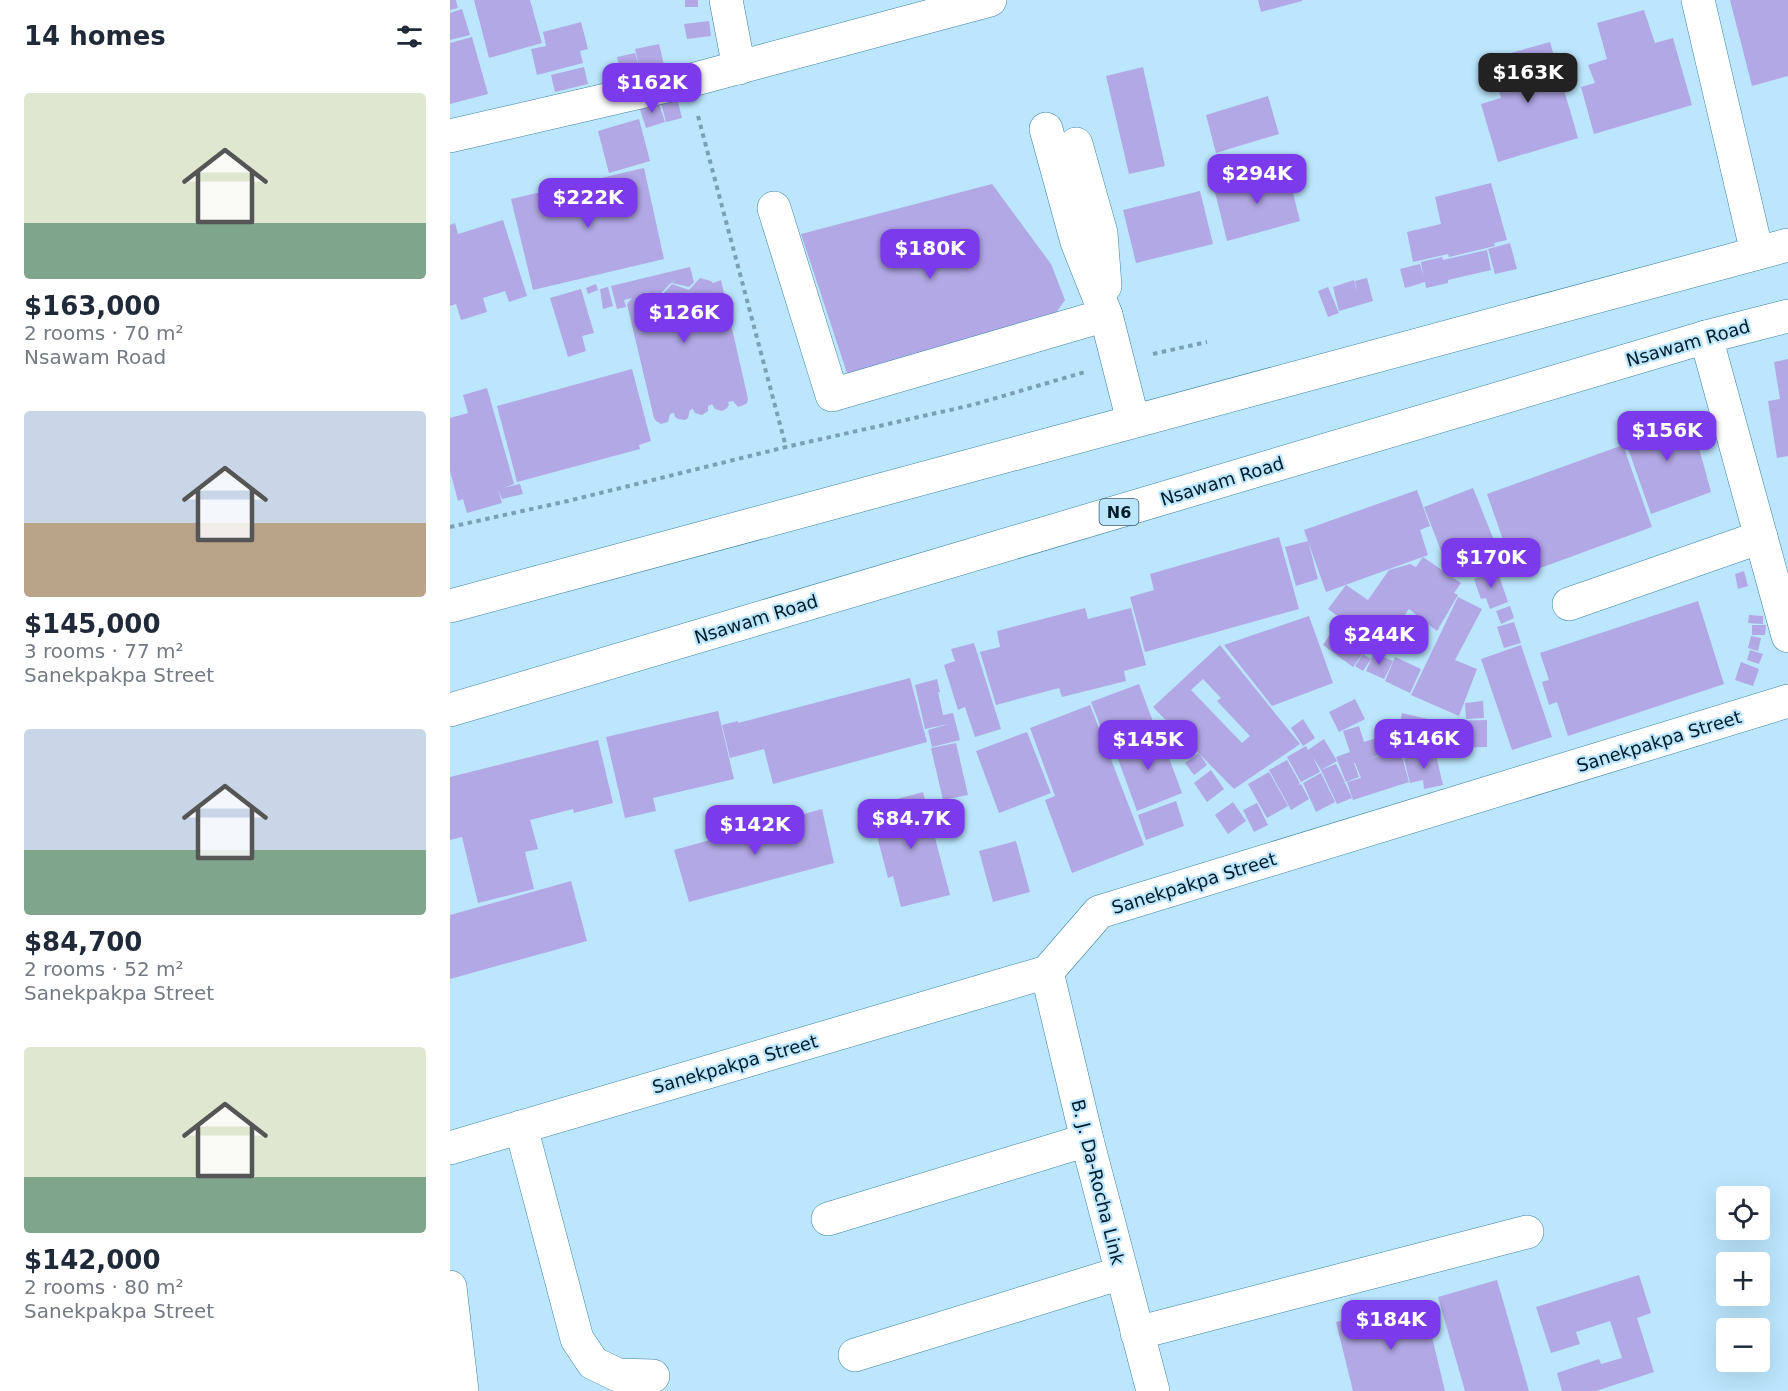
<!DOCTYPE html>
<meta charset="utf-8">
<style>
:root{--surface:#fff;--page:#f6f6f7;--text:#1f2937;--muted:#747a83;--accent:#7c3aed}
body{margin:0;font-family:"DejaVu Sans",sans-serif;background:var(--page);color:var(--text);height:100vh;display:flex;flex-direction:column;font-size:22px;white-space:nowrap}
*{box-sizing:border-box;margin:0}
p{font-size:20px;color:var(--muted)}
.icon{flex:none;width:33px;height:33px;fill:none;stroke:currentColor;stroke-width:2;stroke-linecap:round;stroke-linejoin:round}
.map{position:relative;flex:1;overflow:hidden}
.details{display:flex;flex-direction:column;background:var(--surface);width:450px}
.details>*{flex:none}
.buttons{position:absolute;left:1266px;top:1186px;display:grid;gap:12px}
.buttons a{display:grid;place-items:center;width:54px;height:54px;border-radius:6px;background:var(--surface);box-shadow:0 6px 24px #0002;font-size:30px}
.price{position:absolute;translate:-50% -51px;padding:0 14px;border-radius:12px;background:var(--accent);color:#fff;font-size:20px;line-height:39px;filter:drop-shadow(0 2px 3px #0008)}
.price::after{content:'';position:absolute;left:50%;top:36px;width:18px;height:14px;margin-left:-9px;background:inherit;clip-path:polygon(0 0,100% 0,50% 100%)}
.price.selected{background:#222;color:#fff}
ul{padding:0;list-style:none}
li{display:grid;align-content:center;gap:12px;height:318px;padding:0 24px}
li span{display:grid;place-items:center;height:186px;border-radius:6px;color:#555}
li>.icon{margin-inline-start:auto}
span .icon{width:108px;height:108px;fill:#fffc;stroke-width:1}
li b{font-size:26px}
h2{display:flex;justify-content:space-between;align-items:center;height:72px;padding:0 24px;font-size:26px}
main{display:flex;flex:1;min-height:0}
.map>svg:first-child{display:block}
.building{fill:#b2a8e6;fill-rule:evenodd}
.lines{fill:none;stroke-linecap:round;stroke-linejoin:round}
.minor-casing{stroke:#3982a5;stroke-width:34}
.highway-casing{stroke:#3982a5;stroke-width:34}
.path{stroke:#7ba0b3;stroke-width:4;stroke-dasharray:4.5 4.5;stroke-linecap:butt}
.minor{stroke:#fff;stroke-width:33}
.highway{stroke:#fff;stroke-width:33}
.labels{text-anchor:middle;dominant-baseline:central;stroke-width:4.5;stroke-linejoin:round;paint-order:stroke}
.shield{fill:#bce6fd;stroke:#385868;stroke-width:1.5}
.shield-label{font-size:16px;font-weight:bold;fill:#001b28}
.street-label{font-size:18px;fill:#001b28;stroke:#bce6fd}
</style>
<main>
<section class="details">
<h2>14 homes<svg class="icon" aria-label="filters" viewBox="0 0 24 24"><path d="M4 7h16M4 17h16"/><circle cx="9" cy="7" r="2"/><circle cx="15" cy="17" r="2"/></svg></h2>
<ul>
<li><span style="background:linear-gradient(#dfe7d0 70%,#7fa58c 0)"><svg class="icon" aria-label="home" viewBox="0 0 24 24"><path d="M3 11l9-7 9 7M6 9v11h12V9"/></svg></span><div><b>$163,000</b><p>2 rooms · 70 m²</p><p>Nsawam Road</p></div></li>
<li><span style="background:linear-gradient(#c9d6e8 60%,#b9a48a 0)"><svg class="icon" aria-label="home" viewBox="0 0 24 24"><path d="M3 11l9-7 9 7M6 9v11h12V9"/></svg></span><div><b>$145,000</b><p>3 rooms · 77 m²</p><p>Sanekpakpa Street</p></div></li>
<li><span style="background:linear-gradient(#c9d6e8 65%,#7fa58c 0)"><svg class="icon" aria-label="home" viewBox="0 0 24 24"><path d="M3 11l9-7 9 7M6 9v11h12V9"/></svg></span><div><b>$84,700</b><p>2 rooms · 52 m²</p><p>Sanekpakpa Street</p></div></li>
<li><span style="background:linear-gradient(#dfe7d0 70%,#7fa58c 0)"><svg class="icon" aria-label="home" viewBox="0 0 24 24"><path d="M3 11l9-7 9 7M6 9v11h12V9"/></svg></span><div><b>$142,000</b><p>2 rooms · 80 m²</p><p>Sanekpakpa Street</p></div></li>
</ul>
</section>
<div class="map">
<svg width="1338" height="1391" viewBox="0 0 1338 1391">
<rect width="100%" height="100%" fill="#bce6fd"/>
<g class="building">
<path d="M0,0H6L8,8L0,10Z"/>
<path d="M24,0H80L92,43L39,58Z"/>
<rect x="235" y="0" width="13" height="7"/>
<path d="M808,0H852V1L811,12Z"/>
<path d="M1280,0H1338V76L1302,86Z"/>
<path d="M12,9L20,35L0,40V13Z"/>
<path d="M1194,10L1205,43L1223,38L1242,105L1144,134L1131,87L1145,83L1138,65L1157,59L1147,23Z"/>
<path d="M259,21L261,36L237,39L234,24Z"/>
<path d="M131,22L138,49L130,51L133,63L87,75L81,49L96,46L93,32Z"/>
<path d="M22,37L38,94L0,104V43Z"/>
<path d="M1100,42L1128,138L1048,162L1031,104L1051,98L1040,59Z"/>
<path d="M209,44L215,69L172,78L167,57L185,53L189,67L185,49Z"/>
<path d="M134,67L138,84L105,92L101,75Z"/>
<path d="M693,67L715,166L679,174L656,76Z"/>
<path d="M818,96L829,134L766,153L756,115Z"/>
<path d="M227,98L232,118L216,122L211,103Z"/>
<path d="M208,100L215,122L196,128L189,106Z"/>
<path d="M189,119L200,161L159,173L148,131Z"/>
<path d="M194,168L214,259L83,290L61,199Z"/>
<path d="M837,169L850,221L777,241L764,188Z"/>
<path d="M1041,183L1057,240L1044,243L1045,246L999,257L998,254L963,262L957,232L991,224L985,197Z"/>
<path d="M542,184L601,264L615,300L601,320L536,343L481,349L484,358L399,379L351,234Z"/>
<path d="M750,191L763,244L686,263L673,210Z"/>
<path d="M53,220L77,296L59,302L55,291L33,298L37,312L11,320L6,304L0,306V225L5,223L8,234Z"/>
<path d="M1060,243L1067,269L1045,274L1038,249Z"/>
<path d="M1037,250L1041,270L998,280V283L976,288L975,282L955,288L950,269L970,264L973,276L971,262L992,257L993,260Z"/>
<path d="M240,267L244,282L239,287L222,283L226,279L221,283L220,282L221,283L209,295L192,291L210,297L222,284L239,290L250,278L261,281L263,283L271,280L298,399L297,403L294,405L288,407L283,401L278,402L279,405L277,408L272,411L265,409L262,404L258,406V411L252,415L245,413L243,409L240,410L238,418L235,420L228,419L225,417L224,413L220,414L218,422L211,424L206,421L204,418L177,304L182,298L174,300L176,307L167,309L161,286Z"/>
<path d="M917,278L923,301L889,311L883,287L904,280L907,292L905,281Z"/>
<path d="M146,284L148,290L138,294L136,288Z"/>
<path d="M158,287L163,306L153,309L150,289Z"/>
<path d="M878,287L889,313L878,317L868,291Z"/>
<path d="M131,289L144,333L132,336L136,351L118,357L100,298Z"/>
<path d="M1338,359V456L1327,458L1318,401L1330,399L1324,362Z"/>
<path d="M182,369L201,441L189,445L190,449L67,482L47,406Z"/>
<path d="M37,388L64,484L53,488L70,484L73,494L52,499L48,489L52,503L17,513L13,499L8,501L0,471V418L18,413L13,395Z"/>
<path d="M1222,412L1245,433L1261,492L1201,514L1173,434L1186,429L1185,424Z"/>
<path d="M1173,445L1202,527L1066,577L1037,494Z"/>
<path d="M1023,488L1054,565L1033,573L997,566L974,507Z"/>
<path d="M967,490L980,526L970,530L978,555L876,592L854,530Z"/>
<path d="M829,537L849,609L695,652L680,597L704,590L700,574Z"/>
<path d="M858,541L868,579L846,586L835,547Z"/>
<path d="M973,557L1011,583L1004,593L1008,595L987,631L959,609L950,622L940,615L903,667L873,645L886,625L895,632L900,625L878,609L896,585L918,600L939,570L960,564L966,567Z"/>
<path d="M1047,570L1058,602L1040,609L1036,598L1031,599L1024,579Z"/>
<path d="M1294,571L1298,586L1288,589L1285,574Z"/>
<path d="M1008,597L1032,609L1005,660L1027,669L1009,716L961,695Z"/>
<path d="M1248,601L1274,684L1118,736L1107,702L1099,705L1092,682L1099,680L1090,653Z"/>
<path d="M1060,606L1064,618L1051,624L1046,611Z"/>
<path d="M635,608L638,619L681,608L696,665L674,671L676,681L612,697L609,688L546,705L530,652L550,647L547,631Z"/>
<path d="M1299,615L1313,616V624L1298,623Z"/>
<path d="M859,616L883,683L822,706L774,645Z"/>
<path d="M1064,622L1071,643L1054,648L1047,627Z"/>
<path d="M1302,625H1316L1315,635H1302Z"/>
<path d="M1301,636L1311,638L1308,651L1298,648Z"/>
<path d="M524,643L551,729L525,737L515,707L508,710L494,665L505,661L501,649Z"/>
<path d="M770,645L850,744L784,789L703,707ZM753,679L771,698L767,701L800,736L792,743L741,690Z"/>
<path d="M1071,645L1102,737L1062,750L1031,659Z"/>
<path d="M1300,650L1313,654L1309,664L1297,660Z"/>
<path d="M924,653L943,661L934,679L916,671Z"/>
<path d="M913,654L921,659L913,671L905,666Z"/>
<path d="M945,657L971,669L960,693L935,681Z"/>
<path d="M1291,662L1309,669L1303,686L1285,680Z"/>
<path d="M460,678L477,742L323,784L314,749L280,758L272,725L288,721V723Z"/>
<path d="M487,679L490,692H488L493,715L503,713L510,740L482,747L478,730L499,724L475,729L465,685Z"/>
<path d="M689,684L706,730L659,748L641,702Z"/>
<path d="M905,699L915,719L889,732L879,712Z"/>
<path d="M1033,701L1034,718L1016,719L1015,703Z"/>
<path d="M640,705L694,845L622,873L595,800L605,796L580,728Z"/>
<path d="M268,711L284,779L203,798L206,811L175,818L156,737Z"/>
<path d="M952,713L982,720L976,746L947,738Z"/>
<path d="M853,719L865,738L853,746L841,728Z"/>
<path d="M1037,720V747L996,748V721Z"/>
<path d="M983,722L995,723L992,748L980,747Z"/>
<path d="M909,726L914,742L933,736L938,752L918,759L950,750L959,782L903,800L897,782L911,778L905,763H904L909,777L896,782L886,757L900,752L893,731Z"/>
<path d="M709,731L732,793L687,811L664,748Z"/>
<path d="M577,732L601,793L549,813L526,751Z"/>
<path d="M874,739L887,761L871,770L886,764L895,782L893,783H895L902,798L887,804L871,770L863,757L870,772L851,782L837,757L856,746L858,750Z"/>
<path d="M148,740L163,803L124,813L123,809L80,820L88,849L75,852L84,889L28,903L12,837L0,840V777Z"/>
<path d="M506,743L518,795L493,800L481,748Z"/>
<path d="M985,751L993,785L974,789L973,780L960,783L954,759Z"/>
<path d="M749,753L757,765L744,775L735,763Z"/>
<path d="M837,760L850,783L848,785L851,784L859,799L841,810L819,770Z"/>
<path d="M761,770L774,789L757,802L744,783Z"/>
<path d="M819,772L838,806L817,818L798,784Z"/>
<path d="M871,773L885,802L866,812L853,783Z"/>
<path d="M473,792L500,895L451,907L443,876L438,878L427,836L432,835L425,805Z"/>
<path d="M726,801L734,826L696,840L688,815Z"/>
<path d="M783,802L796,821L778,834L765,815Z"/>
<path d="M807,803L818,825L804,832L793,810Z"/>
<path d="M372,809L384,863L239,902L224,850Z"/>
<path d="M566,841L580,892L543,902L529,851Z"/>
<path d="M121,881L137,941L0,979V915Z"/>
<path d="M1189,1275L1201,1313L1187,1318L1204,1372L1146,1391H1112L1107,1373L1149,1359L1151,1364L1172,1358L1160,1321L1126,1332L1130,1344L1101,1353L1086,1307Z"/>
<path d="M1047,1280L1079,1391H1015L988,1297Z"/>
<path d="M973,1300L995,1391H903L886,1322Z"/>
</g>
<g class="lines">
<defs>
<g id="minor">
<path d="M276,0L289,68"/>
<path d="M1248,0L1307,253"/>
<path d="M596,129L627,242L656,315L683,421"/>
<path d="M0,136L238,81L540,0"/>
<path d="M626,144L651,233L655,286"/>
<path d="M324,208L382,395L656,315"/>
<path d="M1256,337L1338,636"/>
<path d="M1119,604L1311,537"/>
<path d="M597,972L637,1140L703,1391"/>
<path d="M71,1127L127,1339L143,1363L168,1375L203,1376"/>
<path d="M0,1148L597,972L649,912L1338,701"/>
<path d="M378,1219L637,1140"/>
<path d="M0,1287L12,1391"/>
<path d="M687,1333L1077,1232"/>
<path d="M405,1355L671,1273"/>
</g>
<g id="highway">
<path d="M0,606L1338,245"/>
<path d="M0,710L1256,337L1338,316"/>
</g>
</defs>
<use href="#minor" class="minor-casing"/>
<use href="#highway" class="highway-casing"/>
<g class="path">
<path d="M248,116L336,447"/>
<path d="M703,354L757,342"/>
<path d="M0,527L118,501L336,447L522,405L635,372"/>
</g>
<use href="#minor" class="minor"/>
<use href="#highway" class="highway"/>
</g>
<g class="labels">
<rect class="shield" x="649.5" y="499" width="39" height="26" rx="4.5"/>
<g class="shield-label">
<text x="669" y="512">N6</text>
</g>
<g class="street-label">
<text transform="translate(1238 343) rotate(-16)">Nsawam Road</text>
<text transform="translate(772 481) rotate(-17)">Nsawam Road</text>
<text transform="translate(306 619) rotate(-17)">Nsawam Road</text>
<text transform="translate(1209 741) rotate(-17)">Sanekpakpa Street</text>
<text transform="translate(744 883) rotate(-17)">Sanekpakpa Street</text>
<text transform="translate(285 1064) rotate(-16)">Sanekpakpa Street</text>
<text transform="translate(648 1182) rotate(76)">B. J. Da-Rocha Link</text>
</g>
</g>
</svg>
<div class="buttons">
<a><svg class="icon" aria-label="locate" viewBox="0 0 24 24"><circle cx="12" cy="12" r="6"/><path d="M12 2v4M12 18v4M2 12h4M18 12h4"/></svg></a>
<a>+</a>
<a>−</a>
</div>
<b class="price selected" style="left:1078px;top:104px">$163K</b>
<b class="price" style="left:202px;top:114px">$162K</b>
<b class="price" style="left:807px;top:205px">$294K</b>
<b class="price" style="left:138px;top:229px">$222K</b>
<b class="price" style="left:480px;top:280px">$180K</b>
<b class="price" style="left:234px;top:344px">$126K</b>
<b class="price" style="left:1217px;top:462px">$156K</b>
<b class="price" style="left:1041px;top:589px">$170K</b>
<b class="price" style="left:929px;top:666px">$244K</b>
<b class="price" style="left:974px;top:770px">$146K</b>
<b class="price" style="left:698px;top:771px">$145K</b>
<b class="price" style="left:461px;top:850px">$84.7K</b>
<b class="price" style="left:305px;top:856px">$142K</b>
<b class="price" style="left:941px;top:1351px">$184K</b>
</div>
</main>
